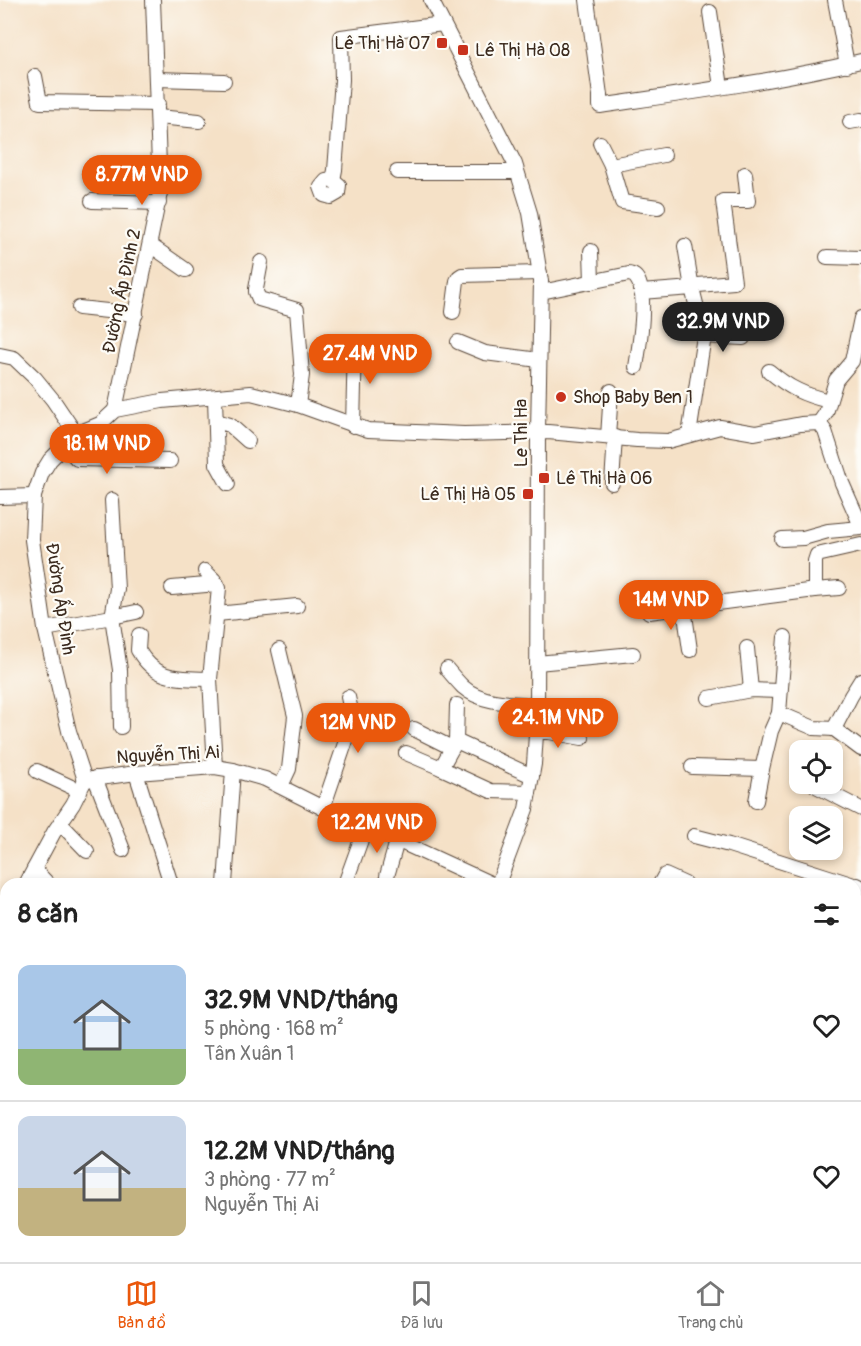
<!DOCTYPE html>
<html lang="vi">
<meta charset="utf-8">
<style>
:root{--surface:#fff;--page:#f2f2f2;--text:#222;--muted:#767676;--line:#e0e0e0;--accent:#ea580c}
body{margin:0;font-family:Pangolin,sans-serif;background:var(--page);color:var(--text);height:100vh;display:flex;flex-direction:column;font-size:22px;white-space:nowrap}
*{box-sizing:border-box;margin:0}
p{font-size:20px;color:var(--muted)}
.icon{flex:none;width:33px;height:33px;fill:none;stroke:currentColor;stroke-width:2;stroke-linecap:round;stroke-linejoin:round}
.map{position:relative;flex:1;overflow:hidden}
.panel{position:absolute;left:0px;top:878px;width:861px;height:386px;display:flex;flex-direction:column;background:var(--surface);border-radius:18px 18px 0 0;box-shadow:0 3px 9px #0003}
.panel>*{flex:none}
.fabs{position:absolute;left:789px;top:740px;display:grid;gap:12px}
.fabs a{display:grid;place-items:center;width:54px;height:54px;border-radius:12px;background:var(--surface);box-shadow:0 3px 9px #0003;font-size:30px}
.price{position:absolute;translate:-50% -51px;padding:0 14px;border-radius:21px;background:var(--accent);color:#fff;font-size:20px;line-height:39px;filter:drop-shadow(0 2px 3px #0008)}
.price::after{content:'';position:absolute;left:50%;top:36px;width:18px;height:14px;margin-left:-9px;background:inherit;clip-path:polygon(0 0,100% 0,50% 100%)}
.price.current{background:#222;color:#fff}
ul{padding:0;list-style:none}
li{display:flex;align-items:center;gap:18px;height:150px;padding:0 18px}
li+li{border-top:2px solid var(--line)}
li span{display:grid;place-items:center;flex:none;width:168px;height:120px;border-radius:12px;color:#555}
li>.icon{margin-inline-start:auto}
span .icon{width:72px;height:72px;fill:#fffc;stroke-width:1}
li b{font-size:26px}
h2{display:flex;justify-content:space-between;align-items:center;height:72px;padding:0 18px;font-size:26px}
.menu{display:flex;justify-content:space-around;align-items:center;height:84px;border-top:2px solid var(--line);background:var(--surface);font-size:16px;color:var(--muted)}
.menu a{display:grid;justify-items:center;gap:3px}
.menu .current{color:var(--accent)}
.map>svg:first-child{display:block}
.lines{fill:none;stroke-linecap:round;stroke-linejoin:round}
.minor-casing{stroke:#574537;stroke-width:16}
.minor{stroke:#fff;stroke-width:14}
.poi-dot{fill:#c8321e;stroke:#fdfcf7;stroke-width:2}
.labels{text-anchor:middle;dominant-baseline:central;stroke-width:4.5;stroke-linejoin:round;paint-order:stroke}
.poi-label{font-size:18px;fill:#3b2a1e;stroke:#fdfcf7;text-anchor:start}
.street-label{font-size:18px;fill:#3b2a1e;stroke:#fdfcf7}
</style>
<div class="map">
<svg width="861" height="1262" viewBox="0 0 861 1262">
<rect width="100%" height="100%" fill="#fdfcf7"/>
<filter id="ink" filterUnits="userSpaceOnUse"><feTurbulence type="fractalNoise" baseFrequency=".0167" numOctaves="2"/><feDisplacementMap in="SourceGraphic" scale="12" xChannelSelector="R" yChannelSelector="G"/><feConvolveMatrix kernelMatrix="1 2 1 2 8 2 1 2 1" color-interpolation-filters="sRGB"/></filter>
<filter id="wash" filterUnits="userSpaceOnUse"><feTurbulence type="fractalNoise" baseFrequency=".008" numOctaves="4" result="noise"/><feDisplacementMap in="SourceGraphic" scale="24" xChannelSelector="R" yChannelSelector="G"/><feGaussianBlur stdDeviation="1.35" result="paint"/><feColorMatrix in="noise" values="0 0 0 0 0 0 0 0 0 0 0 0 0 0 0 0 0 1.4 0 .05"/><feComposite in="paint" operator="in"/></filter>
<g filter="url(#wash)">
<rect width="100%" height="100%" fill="#f5e1c7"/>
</g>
<g filter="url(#ink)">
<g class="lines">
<defs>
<g id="minor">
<path d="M431,0L515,164L530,213L541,281L538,431L537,720L534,764L526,809L498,884"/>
<path d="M587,0L600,95V106C687,93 775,81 861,61"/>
<path d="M835,0L847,65"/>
<path d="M710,12L721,87"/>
<path d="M35,76L40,102L158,104"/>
<path d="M156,79L224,81"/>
<path d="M158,117L199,121"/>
<path d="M850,122L861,120"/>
<path d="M600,143L611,165L664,155"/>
<path d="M611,165L622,202L658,207"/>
<path d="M397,172H517"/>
<path d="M333,180L335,170L342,80L341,37L443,24"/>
<path d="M333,180L339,185L338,193L331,197L324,195L321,187L326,181Z"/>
<path d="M92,201L159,203"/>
<path d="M150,245L186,270"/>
<path d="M685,246L692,288L698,285L734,282L723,201H748L745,174"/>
<path d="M591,251L592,282"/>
<path d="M827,257L861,258"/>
<path d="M261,262L256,289V292L259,299L297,310L302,375L298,405"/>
<path d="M541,292L629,274C632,275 635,275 637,279C648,294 639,349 636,367"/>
<path d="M641,292L692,288L704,336L689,435"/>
<path d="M79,308L136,314"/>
<path d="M453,312L457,281L459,277L462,275L540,273"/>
<path d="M704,336L743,338"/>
<path d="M458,342L485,353L539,360"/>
<path d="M0,355L14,358L35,378L53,400L76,434"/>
<path d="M769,371C789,388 804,395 829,401"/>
<path d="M215,397L217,464L228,484"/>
<path d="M115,410L160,193L153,0"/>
<path d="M216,421L230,425L248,441"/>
<path d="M819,423L826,413L836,380L852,361L861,318"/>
<path d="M353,426L355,343"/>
<path d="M608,437L611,391"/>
<path d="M65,445L77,459L170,461"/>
<path d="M612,483L615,437"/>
<path d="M0,497L34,496"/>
<path d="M112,500L117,589L112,617L136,612"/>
<path d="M782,539L803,538L828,531L861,528"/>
<path d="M205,571L214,580L219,588L210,679L215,767"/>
<path d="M172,588L217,584"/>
<path d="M815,590L839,588"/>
<path d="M684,608L690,650"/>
<path d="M649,612L815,590V561L817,555L861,545"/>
<path d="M217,614L297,606"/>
<path d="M45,629L112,617L120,670L121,727"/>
<path d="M139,635L138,650C156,681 178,678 210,679"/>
<path d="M747,648L751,690"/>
<path d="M279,650L295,716L289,769L281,786"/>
<path d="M537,663L633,654"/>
<path d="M447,669C452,675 457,681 463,687C482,704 513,703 537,705"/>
<path d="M709,698L751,690L780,691"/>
<path d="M457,705L456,741L532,776"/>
<path d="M779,713L785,637"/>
<path d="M414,729L452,748"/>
<path d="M834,729L861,749"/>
<path d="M536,732H549L582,738"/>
<path d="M456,741L441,768L491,791L529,792"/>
<path d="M406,753L441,768"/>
<path d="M692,767L762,769L771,731L779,713L814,728L834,729L851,696L861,680"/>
<path d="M37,771L80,791"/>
<path d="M136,773L171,884"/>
<path d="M95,778L123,850"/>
<path d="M85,780L69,731L45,629L32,540L34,496L42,473L50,460L76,434L100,424L115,410L162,401L251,393L298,405L368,430L464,434L548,432L637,440L668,441L720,427L755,433L801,424L819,423L825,431L842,483L861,526"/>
<path d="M85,780L136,773L215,767L233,770L265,779L323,808L366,826L492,884"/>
<path d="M816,786L861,809"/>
<path d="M756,801L762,769"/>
<path d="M323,808L353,720L348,697"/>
<path d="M60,823L87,851"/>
<path d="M694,836L729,845L851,884"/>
<path d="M34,869L48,884"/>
<path d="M387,876L397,841"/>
<path d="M26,884L54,832L73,804L85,780"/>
<path d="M225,884L233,770"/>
<path d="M345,884L366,826"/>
<path d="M660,884L665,875L685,884"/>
<path d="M855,899L857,885L861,887"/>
<path d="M0,957L6,940"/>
<path d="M855,963L861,965"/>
<path d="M855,1043H861"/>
<path d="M0,1050L6,1058"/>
<path d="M0,1132L6,1131"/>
<path d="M0,1167H6"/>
<path d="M0,1202L3,1190H6"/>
<path d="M855,1209L861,1198"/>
<path d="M855,1241L861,1245"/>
<path d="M0,1257L13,1260L15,1257"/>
<path d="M73,1257L75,1262"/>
<path d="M157,1257L161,1262"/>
<path d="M424,1257L429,1259L431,1262"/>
<path d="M585,1257L601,1262"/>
<path d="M213,1262L224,1257"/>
<path d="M363,1262L365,1257"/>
<path d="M646,1262L650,1257"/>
<path d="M823,1262L828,1257"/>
</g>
</defs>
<use href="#minor" class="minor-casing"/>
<use href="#minor" class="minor"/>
</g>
</g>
<g class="poi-dot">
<rect x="436" y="37" width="12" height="12" rx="3"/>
<rect x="457" y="44" width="12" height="12" rx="3"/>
<circle cx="561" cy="397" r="6"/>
<rect x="538" y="472" width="12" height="12" rx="3"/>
<rect x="522" y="488" width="12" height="12" rx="3"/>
</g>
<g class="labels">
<g class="poi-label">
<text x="430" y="43" text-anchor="end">Lê Thị Hà 07</text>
<text x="475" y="50">Lê Thị Hà 08</text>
<text x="573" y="397">Shop Baby Ben 1</text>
<text x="556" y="478">Lê Thị Hà 06</text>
<text x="516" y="494" text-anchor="end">Lê Thị Hà 05</text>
</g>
<g class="street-label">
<text transform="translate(122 291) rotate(-78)">Đường Ấp Đình 2</text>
<text transform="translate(521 433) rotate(-90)">Le Thi Ha</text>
<text transform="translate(60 599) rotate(81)">Đường Ấp Đình</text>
<text transform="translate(168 755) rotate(-3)">Nguyễn Thị Ai</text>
</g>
</g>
</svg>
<div class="fabs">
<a><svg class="icon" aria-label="locate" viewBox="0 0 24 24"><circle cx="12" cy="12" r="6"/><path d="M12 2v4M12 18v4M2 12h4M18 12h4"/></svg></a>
<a><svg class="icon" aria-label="layers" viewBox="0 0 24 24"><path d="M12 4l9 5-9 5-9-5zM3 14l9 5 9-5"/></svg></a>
</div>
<b class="price" style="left:142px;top:206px">8.77M VND</b>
<b class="price current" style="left:723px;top:353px">32.9M VND</b>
<b class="price" style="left:370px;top:385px">27.4M VND</b>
<b class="price" style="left:107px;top:475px">18.1M VND</b>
<b class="price" style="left:671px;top:631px">14M VND</b>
<b class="price" style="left:558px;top:749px">24.1M VND</b>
<b class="price" style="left:358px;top:754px">12M VND</b>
<b class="price" style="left:377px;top:854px">12.2M VND</b>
<section class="panel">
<h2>8 căn<svg class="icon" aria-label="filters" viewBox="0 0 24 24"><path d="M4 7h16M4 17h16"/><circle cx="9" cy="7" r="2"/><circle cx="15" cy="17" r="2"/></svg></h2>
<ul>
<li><span style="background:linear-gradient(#a9c7e8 70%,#8fb573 0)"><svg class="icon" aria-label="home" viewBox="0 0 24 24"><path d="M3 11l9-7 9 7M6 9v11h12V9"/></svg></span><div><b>32.9M VND/tháng</b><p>5 phòng · 168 m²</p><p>Tân Xuân 1</p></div><svg class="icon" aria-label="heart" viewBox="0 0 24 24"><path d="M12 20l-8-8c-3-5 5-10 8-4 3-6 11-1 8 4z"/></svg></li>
<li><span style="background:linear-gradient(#c9d6e8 60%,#c2b280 0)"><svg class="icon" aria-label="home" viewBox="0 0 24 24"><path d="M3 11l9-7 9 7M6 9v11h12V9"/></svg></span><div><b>12.2M VND/tháng</b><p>3 phòng · 77 m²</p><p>Nguyễn Thị Ai</p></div><svg class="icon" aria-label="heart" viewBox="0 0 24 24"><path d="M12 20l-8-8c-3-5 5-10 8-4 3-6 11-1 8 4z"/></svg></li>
</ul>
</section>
</div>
<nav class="menu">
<a class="current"><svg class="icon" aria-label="map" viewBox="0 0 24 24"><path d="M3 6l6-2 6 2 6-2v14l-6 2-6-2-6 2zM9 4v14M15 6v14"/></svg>Bản đồ</a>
<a><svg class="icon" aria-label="saved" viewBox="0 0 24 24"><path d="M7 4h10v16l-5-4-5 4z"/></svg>Đã lưu</a>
<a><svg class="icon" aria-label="home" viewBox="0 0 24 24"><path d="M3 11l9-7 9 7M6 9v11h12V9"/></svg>Trang chủ</a>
</nav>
